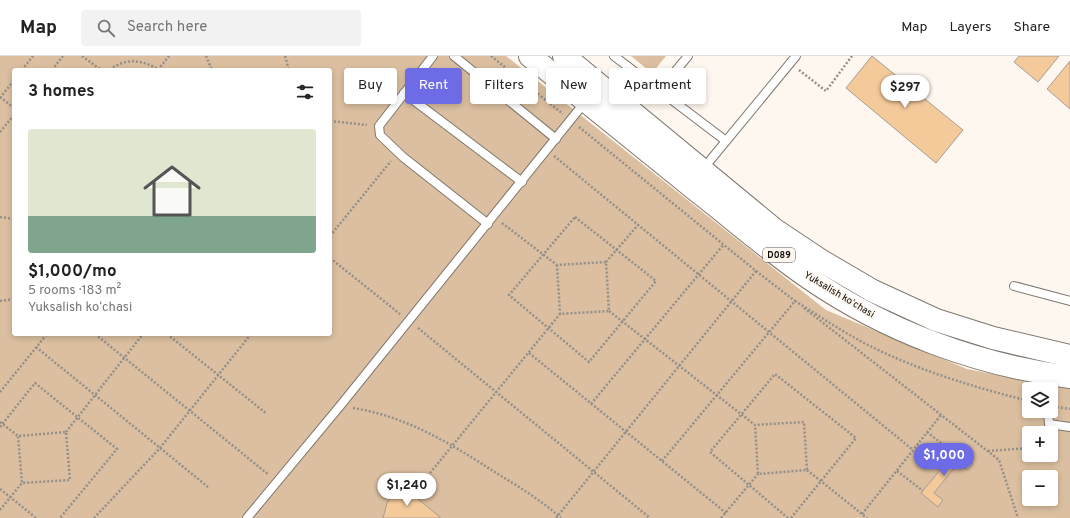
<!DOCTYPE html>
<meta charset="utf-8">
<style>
:root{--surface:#fff;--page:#f2f2f2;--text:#222;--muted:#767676;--line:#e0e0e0;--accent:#6d6ce6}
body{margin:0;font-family:Overpass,sans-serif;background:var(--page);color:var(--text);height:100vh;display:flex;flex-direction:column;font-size:15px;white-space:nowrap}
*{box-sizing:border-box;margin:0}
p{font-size:13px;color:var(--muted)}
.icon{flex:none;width:22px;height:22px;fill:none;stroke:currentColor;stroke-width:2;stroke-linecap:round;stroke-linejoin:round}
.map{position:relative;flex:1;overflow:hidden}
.side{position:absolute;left:12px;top:12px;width:320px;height:268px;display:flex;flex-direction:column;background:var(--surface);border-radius:4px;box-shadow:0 2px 6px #0003}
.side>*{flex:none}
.hud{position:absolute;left:344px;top:12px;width:380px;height:36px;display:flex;gap:8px}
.buttons{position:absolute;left:1022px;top:326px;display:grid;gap:8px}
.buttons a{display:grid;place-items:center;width:36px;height:36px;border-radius:4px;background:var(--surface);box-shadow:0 2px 6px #0003;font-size:20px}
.price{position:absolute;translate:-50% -34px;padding:0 9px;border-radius:14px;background:#fff;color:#222;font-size:13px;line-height:26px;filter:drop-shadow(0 1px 2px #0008)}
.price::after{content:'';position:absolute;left:50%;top:24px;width:12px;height:9px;margin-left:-6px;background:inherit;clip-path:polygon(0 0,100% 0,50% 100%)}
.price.current{background:var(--accent);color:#fff}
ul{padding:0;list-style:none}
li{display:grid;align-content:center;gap:8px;height:212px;padding:0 16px}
li span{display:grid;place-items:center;height:124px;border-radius:4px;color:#555}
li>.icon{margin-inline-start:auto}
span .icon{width:72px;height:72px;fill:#fffc;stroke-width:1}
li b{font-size:17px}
h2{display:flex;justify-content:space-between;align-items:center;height:48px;padding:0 16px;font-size:17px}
.pill{padding:0 14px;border-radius:4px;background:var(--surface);box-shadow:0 2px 6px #0003;font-size:14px;line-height:36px}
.pill.current{background:var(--accent);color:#fff}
header{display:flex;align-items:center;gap:24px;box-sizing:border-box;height:56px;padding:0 20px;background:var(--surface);border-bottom:1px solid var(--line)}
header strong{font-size:19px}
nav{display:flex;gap:22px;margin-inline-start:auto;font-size:14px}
.search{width:280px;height:36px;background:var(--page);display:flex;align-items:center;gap:10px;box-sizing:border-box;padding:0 14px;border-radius:4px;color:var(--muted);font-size:15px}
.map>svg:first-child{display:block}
.green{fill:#dbbfa0;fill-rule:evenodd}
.building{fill:#f4ca9b;stroke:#a69d94}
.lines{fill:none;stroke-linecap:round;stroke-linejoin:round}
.lane-casing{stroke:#80786f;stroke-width:10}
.primary-casing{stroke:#80786f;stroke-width:24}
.path{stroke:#948f89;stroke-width:2.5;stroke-dasharray:2 2;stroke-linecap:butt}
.lane{stroke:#fff;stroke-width:8}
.primary{stroke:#fff;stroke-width:22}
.labels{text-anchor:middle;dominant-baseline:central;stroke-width:3.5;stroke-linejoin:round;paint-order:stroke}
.shield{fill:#fef7ef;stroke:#57534f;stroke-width:1}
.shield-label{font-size:9px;font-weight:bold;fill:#100d0a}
.street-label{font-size:10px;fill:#100d0a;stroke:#fef7ef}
</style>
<header>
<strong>Map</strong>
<div class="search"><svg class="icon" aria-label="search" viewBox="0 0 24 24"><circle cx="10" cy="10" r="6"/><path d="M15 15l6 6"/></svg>Search here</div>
<nav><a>Map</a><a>Layers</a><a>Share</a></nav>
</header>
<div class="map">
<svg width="1070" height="462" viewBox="0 0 1070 462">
<rect width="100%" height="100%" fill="#fef7ef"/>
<g class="green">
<path d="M0,0H506L826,254L967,313L1070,333V462H0ZM14,14H330V278H14ZM1029,333H1051V355H1029ZM1029,377H1051V399H1029ZM1029,421H1051V443H1029Z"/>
<path d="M631,0H666L652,17Z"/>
</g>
<g class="building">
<path d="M872,0L963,74L936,107L846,32Z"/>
<path d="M1019,0H1059L1038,26L1014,6Z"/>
<path d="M1070,5V53L1047,33Z"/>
<path d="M956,395L973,408L968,414L958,407L934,437L943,444L938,451L921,437Z"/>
<path d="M401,429L440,461V462H383L387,447Z"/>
</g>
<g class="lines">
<defs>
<g id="lane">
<path d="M433,0L379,70L380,79L403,101L488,168"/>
<path d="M454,0L556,83"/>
<path d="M614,0L726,85"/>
<path d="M659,35L688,0"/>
<path d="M404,37L522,126"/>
<path d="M703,113L796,0"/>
<path d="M1014,230L1070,245"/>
<path d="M1048,319V333"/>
<path d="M1048,355L1049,368L1070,371"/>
<path d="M247,462L340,350L585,46"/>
</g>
<g id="primary">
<path d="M530,0C584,44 638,87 692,131C731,161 768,194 809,222C886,275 977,309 1070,321"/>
<path d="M564,0L775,174L820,204L873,235L936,264L993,282L1070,300"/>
</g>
</defs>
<use href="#lane" class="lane-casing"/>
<use href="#primary" class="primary-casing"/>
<g class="path">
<path d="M82,0L101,14"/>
<path d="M206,0L212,14"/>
<path d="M285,0L289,14"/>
<path d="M491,0L563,58"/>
<path d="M22,14L33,0"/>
<path d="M52,14L63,0"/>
<path d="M110,14C125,1 144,4 159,14"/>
<path d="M158,14L169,0"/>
<path d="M799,14L826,35L852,0"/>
<path d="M0,41L14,52"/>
<path d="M0,42L14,24"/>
<path d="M330,65L367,69"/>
<path d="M0,76L14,59"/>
<path d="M554,100L913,394"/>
<path d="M0,161L14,163"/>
<path d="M575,161L656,225L589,306L509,239Z"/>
<path d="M502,167L557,209L606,206L609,255L560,258L557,209"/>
<path d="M330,180L391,105"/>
<path d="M330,202L400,258"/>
<path d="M606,206L638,169"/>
<path d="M756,215L795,245"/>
<path d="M0,245L14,243"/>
<path d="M804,252L999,404L1018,462"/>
<path d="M609,255L755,369L804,366L807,414L758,418L755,369"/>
<path d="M418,272L650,462"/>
<path d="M95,278L269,419"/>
<path d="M167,278L267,358"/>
<path d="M36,291L208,431"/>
<path d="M529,297L726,457"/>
<path d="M0,336L47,278"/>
<path d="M591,348L724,188"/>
<path d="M1057,351L1070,353"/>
<path d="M353,352C405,360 450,387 493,415C516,429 541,444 561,462"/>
<path d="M0,366L18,380L66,376L70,424L22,427L18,380"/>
<path d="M0,371L35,327L117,393L60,462"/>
<path d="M66,376L143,278"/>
<path d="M927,376L954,397"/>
<path d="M988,395L1029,392"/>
<path d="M662,405L795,245C818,259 841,275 866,288C917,314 973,331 1029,345"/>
<path d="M807,414L867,462"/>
<path d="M897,415L923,435"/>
<path d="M430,417L560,258"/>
<path d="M0,433L36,462"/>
<path d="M0,454L22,427"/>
<path d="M862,458L941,359"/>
<path d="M94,462L160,392L251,278"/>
<path d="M556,462L756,215L579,71"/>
<path d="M721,462L758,418"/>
<path d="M788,462L710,396L775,318L856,382L791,462"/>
</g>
<use href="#lane" class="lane"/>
<use href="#primary" class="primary"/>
</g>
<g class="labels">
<rect class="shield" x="763" y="192" width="32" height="14" rx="3"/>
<g class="shield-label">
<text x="779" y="199">D089</text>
</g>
<g class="street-label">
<text transform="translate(839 239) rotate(31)">Yuksalish koʻchasi</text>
</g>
</g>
</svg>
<div class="buttons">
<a><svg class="icon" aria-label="layers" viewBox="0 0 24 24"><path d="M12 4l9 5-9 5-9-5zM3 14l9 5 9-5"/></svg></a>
<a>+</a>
<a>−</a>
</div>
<b class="price" style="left:905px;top:53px">$297</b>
<b class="price current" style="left:944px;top:421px">$1,000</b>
<b class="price" style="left:407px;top:451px">$1,240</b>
<div class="hud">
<a class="pill">Buy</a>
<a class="pill current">Rent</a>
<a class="pill">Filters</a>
<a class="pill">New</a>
<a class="pill">Apartment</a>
</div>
<section class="side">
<h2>3 homes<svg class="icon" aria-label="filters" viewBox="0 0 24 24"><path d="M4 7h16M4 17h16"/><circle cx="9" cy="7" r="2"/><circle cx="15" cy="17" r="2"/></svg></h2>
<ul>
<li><span style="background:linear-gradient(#dfe7d0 70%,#7fa58c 0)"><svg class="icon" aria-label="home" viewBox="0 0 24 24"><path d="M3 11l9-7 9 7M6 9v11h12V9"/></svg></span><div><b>$1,000/mo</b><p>5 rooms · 183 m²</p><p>Yuksalish koʻchasi</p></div></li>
</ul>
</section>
</div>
